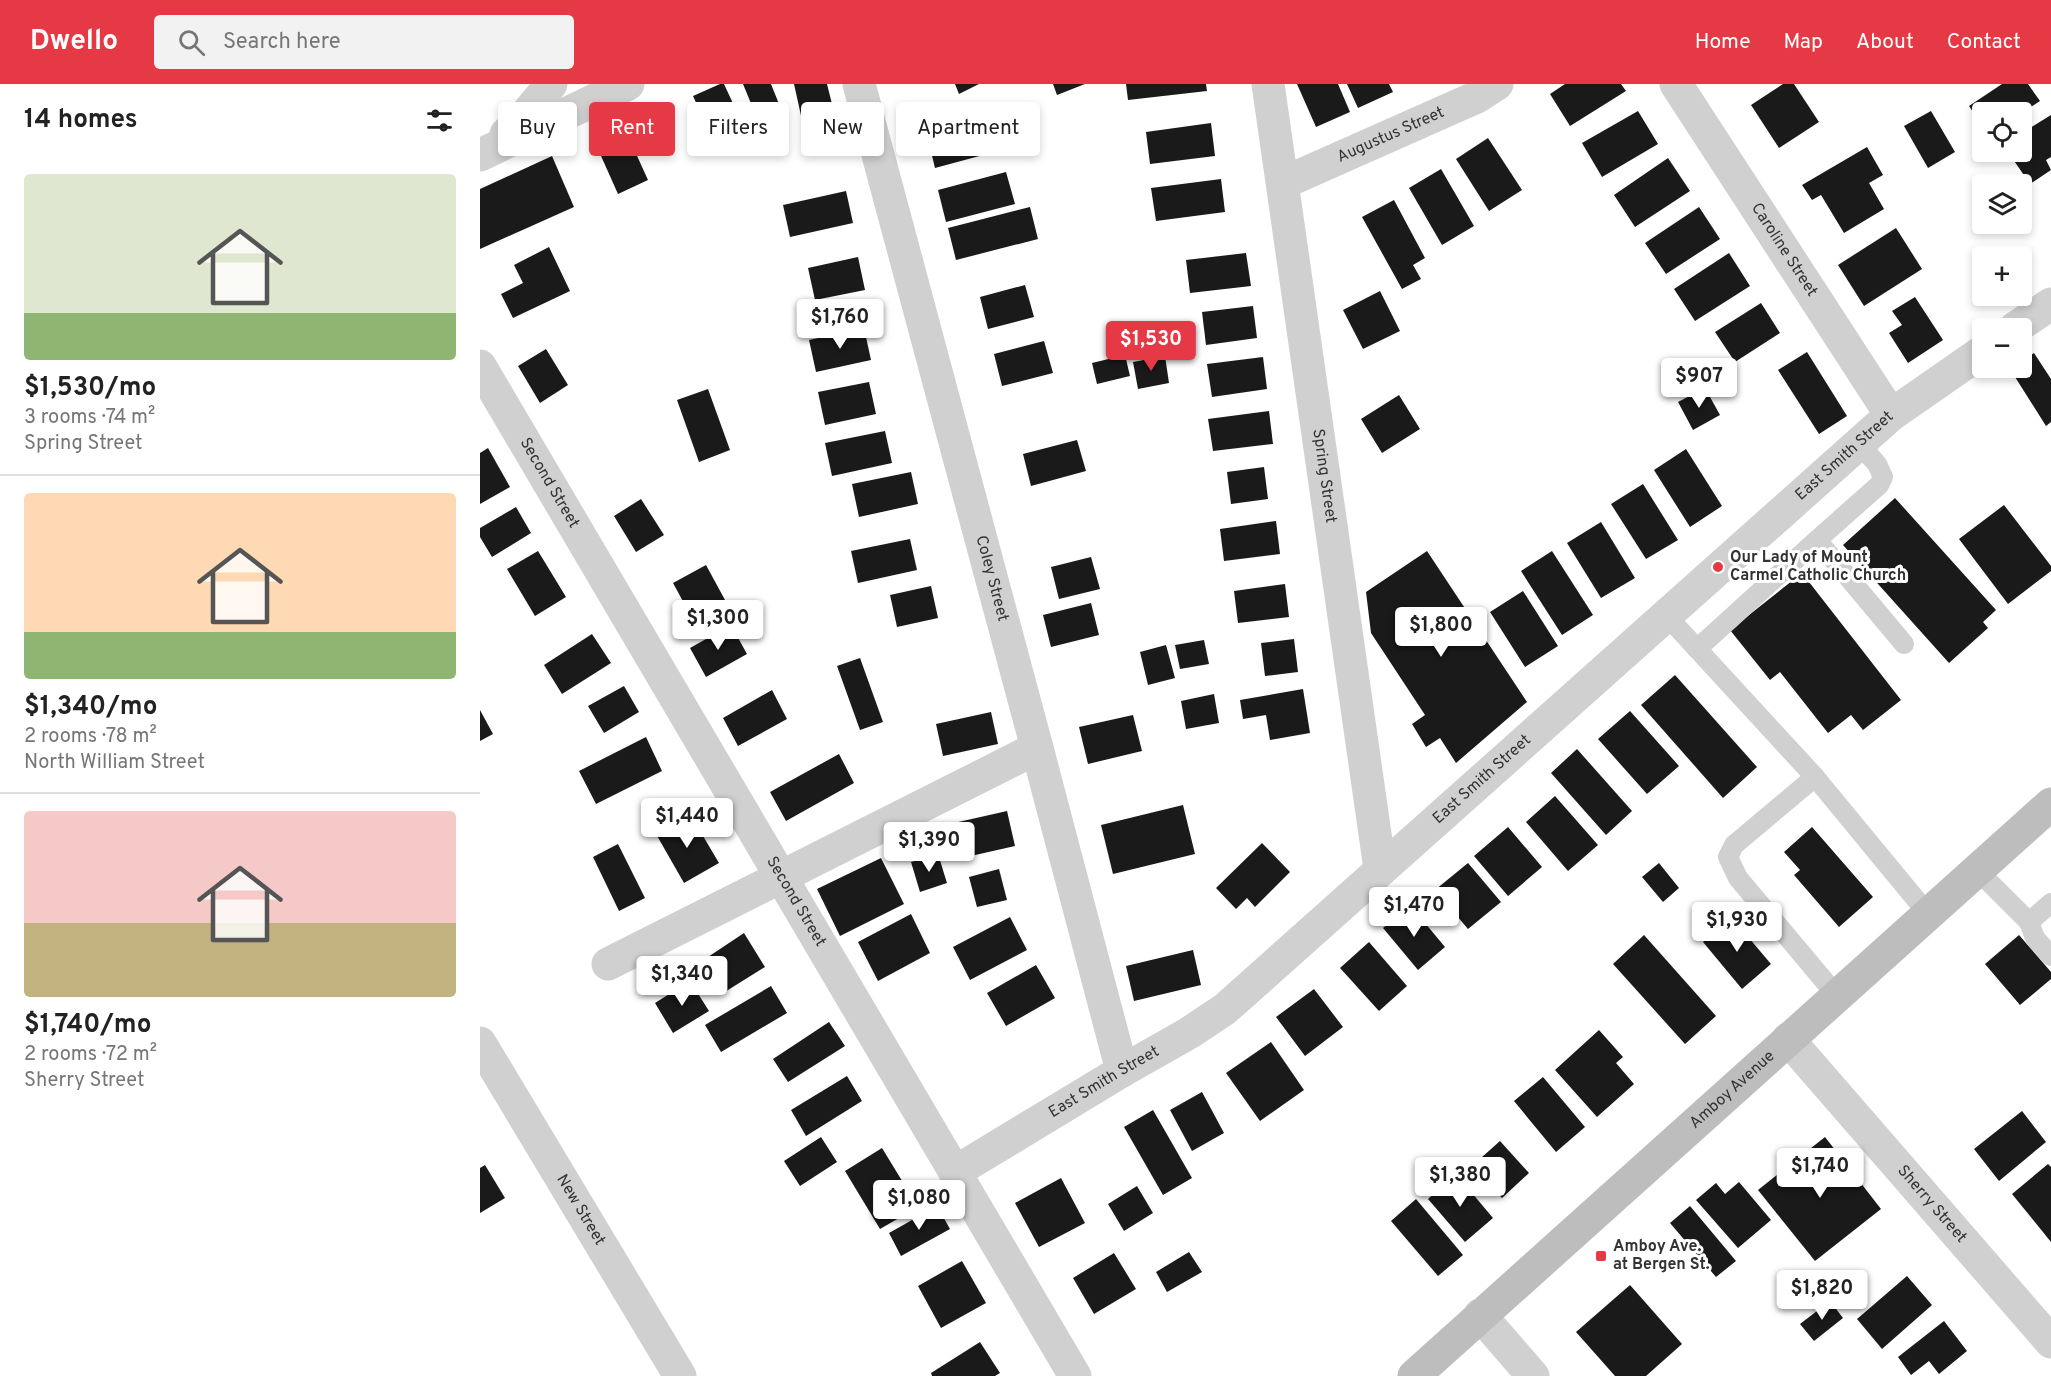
<!DOCTYPE html>
<meta charset="utf-8">
<style>
:root{--surface:#fff;--page:#f2f2f2;--text:#222;--muted:#767676;--line:#e0e0e0;--accent:#e63946}
body{margin:0;font-family:Overpass,sans-serif;background:var(--page);color:var(--text);height:100vh;display:flex;flex-direction:column;font-size:22px;white-space:nowrap}
*{box-sizing:border-box;margin:0}
p{font-size:20px;color:var(--muted)}
.icon{flex:none;width:33px;height:33px;fill:none;stroke:currentColor;stroke-width:2;stroke-linecap:round;stroke-linejoin:round}
.map{position:relative;flex:1;overflow:hidden}
.drawer{display:flex;flex-direction:column;background:var(--surface);width:480px}
.drawer>*{flex:none}
.top-card{position:absolute;left:18px;top:18px;width:570px;height:54px;display:flex;gap:12px}
.controls{position:absolute;left:1492px;top:18px;display:grid;gap:12px}
.controls a{display:grid;place-items:center;width:60px;height:60px;border-radius:6px;background:var(--surface);box-shadow:0 3px 9px #0003;font-size:30px}
.price{position:absolute;translate:-50% -51px;padding:0 14px;border-radius:6px;background:#fff;color:#222;font-size:20px;line-height:39px;filter:drop-shadow(0 2px 3px #0008)}
.price::after{content:'';position:absolute;left:50%;top:36px;width:18px;height:14px;margin-left:-9px;background:inherit;clip-path:polygon(0 0,100% 0,50% 100%)}
.price.selected{background:var(--accent);color:#fff}
ul{padding:0;list-style:none}
li{display:grid;align-content:center;gap:12px;height:318px;padding:0 24px}
li+li{border-top:2px solid var(--line)}
li span{display:grid;place-items:center;height:186px;border-radius:6px;color:#555}
li>.icon{margin-inline-start:auto}
span .icon{width:108px;height:108px;fill:#fffc;stroke-width:1}
li b{font-size:26px}
h2{display:flex;justify-content:space-between;align-items:center;height:72px;padding:0 24px;font-size:26px}
.pill{padding:0 21px;border-radius:6px;background:var(--surface);box-shadow:0 3px 9px #0003;font-size:21px;line-height:54px}
.pill.selected{background:var(--accent);color:#fff}
header{display:flex;align-items:center;gap:36px;box-sizing:border-box;height:84px;padding:0 30px;background:var(--accent);color:#fff}
header strong{font-size:28px}
nav{display:flex;gap:33px;margin-inline-start:auto;font-size:21px}
.search{width:420px;height:54px;background:var(--page);display:flex;align-items:center;gap:15px;box-sizing:border-box;padding:0 21px;border-radius:6px;color:var(--muted);font-size:22px}
main{display:flex;flex:1;min-height:0}
.map>svg:first-child{display:block}
.building{fill:#1a1a1a}
.lines{fill:none;stroke-linecap:round;stroke-linejoin:round}
.service{stroke:#d0d0d0;stroke-width:20}
.minor{stroke:#d0d0d0;stroke-width:33}
.secondary{stroke:#bdbdbd;stroke-width:33}
.poi-dot{fill:#e63946;stroke:#fff;stroke-width:2}
.labels{text-anchor:middle;dominant-baseline:central;stroke-width:6;stroke-linejoin:round;paint-order:stroke}
.street-label{font-size:16px;fill:#333;stroke:#fff}
.poi-label{font-size:16px;font-weight:bold;fill:#333;stroke:#fff;text-anchor:start}
</style>
<header>
<strong>Dwello</strong>
<div class="search"><svg class="icon" aria-label="search" viewBox="0 0 24 24"><circle cx="10" cy="10" r="6"/><path d="M15 15l6 6"/></svg>Search here</div>
<nav><a>Home</a><a>Map</a><a>About</a><a>Contact</a></nav>
</header>
<main>
<section class="drawer">
<h2>14 homes<svg class="icon" aria-label="filters" viewBox="0 0 24 24"><path d="M4 7h16M4 17h16"/><circle cx="9" cy="7" r="2"/><circle cx="15" cy="17" r="2"/></svg></h2>
<ul>
<li><span style="background:linear-gradient(#dfe7d0 75%,#8fb573 0)"><svg class="icon" aria-label="home" viewBox="0 0 24 24"><path d="M3 11l9-7 9 7M6 9v11h12V9"/></svg></span><div><b>$1,530/mo</b><p>3 rooms · 74 m²</p><p>Spring Street</p></div></li>
<li><span style="background:linear-gradient(#ffd9b3 75%,#8fb573 0)"><svg class="icon" aria-label="home" viewBox="0 0 24 24"><path d="M3 11l9-7 9 7M6 9v11h12V9"/></svg></span><div><b>$1,340/mo</b><p>2 rooms · 78 m²</p><p>North William Street</p></div></li>
<li><span style="background:linear-gradient(#f6c9c9 60%,#c2b280 0)"><svg class="icon" aria-label="home" viewBox="0 0 24 24"><path d="M3 11l9-7 9 7M6 9v11h12V9"/></svg></span><div><b>$1,740/mo</b><p>2 rooms · 72 m²</p><p>Sherry Street</p></div></li>
</ul>
</section>
<div class="map">
<svg width="1571" height="1292" viewBox="0 0 1571 1292">
<rect width="100%" height="100%" fill="#fff"/>
<g class="building">
<path d="M240,0H244L263,41L233,55L213,12Z"/>
<path d="M263,0H291L301,25L277,34Z"/>
<path d="M314,0H347L354,28L322,36Z"/>
<path d="M475,0H499L479,10Z"/>
<path d="M573,0H605L577,11Z"/>
<path d="M646,0H726L727,7L648,16Z"/>
<path d="M817,0H858L870,28L836,43Z"/>
<path d="M867,0H909L913,8L878,24Z"/>
<path d="M1085,0H1141L1146,7L1090,42L1070,10Z"/>
<path d="M1303,0H1314L1339,38L1299,64L1271,21Z"/>
<path d="M1522,0H1548L1560,17L1543,28H1503V43L1489,22Z"/>
<path d="M1158,27L1178,60L1122,93L1102,59Z"/>
<path d="M1451,27L1475,68L1448,84L1424,42Z"/>
<path d="M1571,31V73L1566,76L1571,86L1550,100L1528,68H1542V49Z"/>
<path d="M510,35L518,67L455,84L447,51Z"/>
<path d="M731,39L735,72L670,80L666,48Z"/>
<path d="M143,41L168,96L138,110L113,54Z"/>
<path d="M1008,54L1042,106L1009,127L976,75Z"/>
<path d="M1387,63L1403,91L1389,99L1404,125L1364,149L1341,111L1332,116L1322,101Z"/>
<path d="M72,72L94,123L0,165V105Z"/>
<path d="M1188,74L1210,107L1155,143L1134,111Z"/>
<path d="M961,85L994,142L962,161L929,104Z"/>
<path d="M526,88L535,120L466,138L458,106Z"/>
<path d="M741,95L745,128L676,137L671,104Z"/>
<path d="M366,107L373,139L310,153L303,121Z"/>
<path d="M914,116L945,174L933,181L941,195L922,205L882,133Z"/>
<path d="M550,123L558,155L476,176L468,144Z"/>
<path d="M1219,123L1240,155L1186,190L1165,159Z"/>
<path d="M1416,144L1442,185L1384,222L1358,181Z"/>
<path d="M69,163L90,207L33,234L21,210L43,199L34,181Z"/>
<path d="M766,169L771,202L710,209L706,176Z"/>
<path d="M1249,169L1270,202L1215,237L1194,205Z"/>
<path d="M378,173L385,206L335,216L328,184Z"/>
<path d="M545,201L554,233L508,245L500,213Z"/>
<path d="M900,207L920,247L883,265L863,226Z"/>
<path d="M1435,213L1463,256L1428,279L1409,249L1422,241L1412,227Z"/>
<path d="M1281,219L1300,249L1255,278L1235,248Z"/>
<path d="M773,222L777,254L726,261L722,228Z"/>
<path d="M384,244L391,276L336,288L329,256Z"/>
<path d="M564,257L573,289L522,302L514,270Z"/>
<path d="M66,265L88,301L60,319L38,282Z"/>
<path d="M1327,268L1367,332L1339,350L1298,286Z"/>
<path d="M1554,269L1571,295V338L1566,342L1530,285L1542,284V277Z"/>
<path d="M645,271L650,292L617,300L612,279Z"/>
<path d="M685,272L689,299L658,305L653,278Z"/>
<path d="M783,273L787,305L732,313L727,280Z"/>
<path d="M389,298L396,330L345,341L338,308Z"/>
<path d="M1225,304L1240,331L1213,346L1198,318Z"/>
<path d="M228,305L250,366L219,378L197,316Z"/>
<path d="M919,311L940,345L902,369L881,335Z"/>
<path d="M789,327L793,360L733,367L728,335Z"/>
<path d="M405,347L412,379L352,392L345,359Z"/>
<path d="M597,356L606,387L551,402L543,370Z"/>
<path d="M8,364L30,403L0,420V369Z"/>
<path d="M1206,365L1242,422L1210,443L1174,386Z"/>
<path d="M784,383L788,415L751,420L747,388Z"/>
<path d="M431,388L438,420L379,433L372,400Z"/>
<path d="M1163,400L1198,456L1166,475L1131,420Z"/>
<path d="M1415,414L1516,526L1503,538L1508,544L1469,579L1363,461Z"/>
<path d="M161,415L184,451L156,468L134,432Z"/>
<path d="M1524,421L1571,482V487L1528,520L1479,455Z"/>
<path d="M36,423L51,449L12,473L0,453V444Z"/>
<path d="M796,437L800,470L744,477L740,445Z"/>
<path d="M1121,438L1155,494L1121,514L1087,459Z"/>
<path d="M430,455L437,486L378,499L371,467Z"/>
<path d="M58,467L86,513L55,532L27,485Z"/>
<path d="M947,467L1047,618L976,679L960,654L946,663L932,640L945,631L891,549L886,508Z"/>
<path d="M1072,467L1113,531L1082,551L1041,487Z"/>
<path d="M611,473L620,505L579,515L571,483Z"/>
<path d="M226,481L251,527L218,545L193,499Z"/>
<path d="M1322,489L1421,616L1383,646L1371,631L1348,649L1300,588L1290,596L1250,546Z"/>
<path d="M805,500L809,533L758,539L754,507Z"/>
<path d="M451,502L458,534L417,543L410,511Z"/>
<path d="M1043,507L1078,562L1045,583L1010,528Z"/>
<path d="M611,519L619,551L571,563L563,531Z"/>
<path d="M251,541L267,570L226,593L210,564Z"/>
<path d="M112,550L131,579L82,610L64,581Z"/>
<path d="M814,555L818,588L785,592L781,559Z"/>
<path d="M724,556L729,580L700,585L695,561Z"/>
<path d="M686,561L695,594L668,601L660,568Z"/>
<path d="M380,574L403,638L380,646L357,582Z"/>
<path d="M1195,591L1277,683L1243,714L1161,621Z"/>
<path d="M144,602L159,628L124,649L108,622Z"/>
<path d="M823,605L830,649L790,656L786,631L763,635L760,616Z"/>
<path d="M292,606L307,635L258,662L243,634Z"/>
<path d="M734,610L739,639L706,645L701,617Z"/>
<path d="M0,626L13,650L0,657Z"/>
<path d="M1150,627L1199,682L1167,710L1118,655Z"/>
<path d="M511,628L518,660L463,672L456,640Z"/>
<path d="M653,631L662,667L608,680L599,643Z"/>
<path d="M166,653L182,687L116,720L99,687Z"/>
<path d="M1097,665L1152,727L1126,751L1071,689Z"/>
<path d="M359,670L374,699L306,737L290,708Z"/>
<path d="M1075,712L1118,761L1088,787L1046,738Z"/>
<path d="M703,721L715,770L633,790L621,741Z"/>
<path d="M527,727L535,762L482,774L474,739Z"/>
<path d="M210,730L239,779L204,799L176,750Z"/>
<path d="M1028,743L1062,783L1028,812L994,772Z"/>
<path d="M1332,743L1393,813L1359,843L1314,791L1320,786L1304,768Z"/>
<path d="M782,759L810,788L775,823L767,814L756,825L736,804Z"/>
<path d="M138,760L165,814L139,827L113,773Z"/>
<path d="M458,770L467,799L440,808L431,778Z"/>
<path d="M401,774L424,820L360,852L337,805Z"/>
<path d="M988,779L1021,818L988,845L955,806Z"/>
<path d="M1179,779L1199,804L1183,818L1162,793Z"/>
<path d="M519,785L527,816L497,823L489,793Z"/>
<path d="M930,821L965,863L938,886L903,844Z"/>
<path d="M431,830L450,869L398,897L378,858Z"/>
<path d="M530,833L547,866L490,896L473,863Z"/>
<path d="M1252,834L1291,880L1262,905L1223,858Z"/>
<path d="M264,849L285,883L240,911L219,879Z"/>
<path d="M1164,851L1236,932L1205,960L1133,880Z"/>
<path d="M1539,851L1571,888V895L1540,921L1505,880Z"/>
<path d="M889,858L927,902L899,927L860,884Z"/>
<path d="M713,866L721,901L654,917L646,882Z"/>
<path d="M556,881L575,914L526,942L507,909Z"/>
<path d="M210,897L229,927L193,949L175,919Z"/>
<path d="M291,902L307,929L241,968L225,941Z"/>
<path d="M834,905L863,943L825,972L796,933Z"/>
<path d="M349,938L365,962L308,998L293,975Z"/>
<path d="M1119,946L1143,973L1136,979L1154,1000L1117,1033L1075,986Z"/>
<path d="M791,958L824,1006L780,1037L746,989Z"/>
<path d="M367,992L382,1017L326,1052L311,1026Z"/>
<path d="M1063,993L1105,1043L1076,1068L1034,1017Z"/>
<path d="M722,1008L744,1049L712,1067L690,1026Z"/>
<path d="M673,1026L712,1094L683,1111L644,1043Z"/>
<path d="M1542,1027L1566,1058L1519,1097L1494,1065Z"/>
<path d="M341,1053L357,1078L320,1102L304,1077Z"/>
<path d="M1345,1053L1401,1125L1335,1177L1278,1106Z"/>
<path d="M1020,1057L1049,1089L1022,1114L992,1082Z"/>
<path d="M402,1064L438,1123L400,1145L365,1087Z"/>
<path d="M1568,1080L1571,1083V1158L1532,1110Z"/>
<path d="M5,1081L25,1114L0,1129V1084Z"/>
<path d="M976,1090L1013,1134L985,1158L948,1115Z"/>
<path d="M581,1094L605,1139L559,1163L535,1119Z"/>
<path d="M1259,1098L1291,1136L1258,1164L1216,1116L1236,1099L1245,1110Z"/>
<path d="M657,1102L673,1129L644,1147L628,1120Z"/>
<path d="M936,1115L983,1171L958,1192L911,1137Z"/>
<path d="M457,1122L470,1145L421,1172L409,1149Z"/>
<path d="M1210,1122L1256,1177L1236,1193L1190,1139Z"/>
<path d="M709,1168L722,1188L687,1208L676,1188Z"/>
<path d="M634,1169L656,1205L614,1230L593,1194Z"/>
<path d="M482,1177L506,1219L461,1244L438,1202Z"/>
<path d="M1427,1192L1452,1221L1402,1265L1377,1235Z"/>
<path d="M1150,1201L1202,1260L1166,1292H1135L1096,1248Z"/>
<path d="M1350,1217L1363,1234L1334,1257L1320,1240Z"/>
<path d="M1464,1237L1487,1267L1459,1290L1449,1277L1431,1291L1418,1273Z"/>
<path d="M500,1258L520,1289L515,1292H452L451,1289Z"/>
</g>
<g class="lines">
<g class="service">
<path d="M1337,456L1399,401L1403,393L1397,380L1379,360"/>
<path d="M1186,531L1335,693"/>
<path d="M1217,565L1337,456L1424,560"/>
<path d="M1497,786L1549,838"/>
<path d="M1571,819L1549,838L1555,854L1571,872"/>
<path d="M1357,912L1258,794L1248,773L1254,761L1335,693L1448,830"/>
</g>
<g class="minor">
<path id="s1" d="M379,0L557,664L642,987"/>
<path id="s2" d="M788,0L900,785"/>
<path id="s3" d="M1196,0L1411,331"/>
<path d="M26,50L44,33L71,0"/>
<path d="M0,71L148,0"/>
<path id="s4" d="M803,99L997,13L1017,0"/>
<path d="M1535,244L1571,220"/>
<path id="s5" d="M0,282L595,1292"/>
<path d="M128,880L557,664"/>
<path id="s6" d="M1308,955L1571,1258"/>
<path id="s7" d="M0,959L200,1292"/>
<path id="s8" d="M475,1088L642,987L709,949L745,925L1411,331L1503,267"/>
<path d="M1000,1231L1053,1292"/>
</g>
<path class="secondary" id="s9" d="M934,1292L1571,720"/>
</g>
<g class="poi-dot">
<circle cx="1238" cy="483" r="6"/>
<rect x="1115" y="1166" width="12" height="12" rx="3"/>
</g>
<g class="labels">
<g class="street-label">
<text stroke="none"><textPath href="#s4" startOffset="118">Augustus Street</textPath></text>
<text stroke="none"><textPath href="#s3" startOffset="198">Caroline Street</textPath></text>
<text stroke="none"><textPath href="#s8" startOffset="1146">East Smith Street</textPath></text>
<text stroke="none"><textPath href="#s2" startOffset="396">Spring Street</textPath></text>
<text stroke="none"><textPath href="#s5" startOffset="136">Second Street</textPath></text>
<text stroke="none"><textPath href="#s1" startOffset="512">Coley Street</textPath></text>
<text stroke="none"><textPath href="#s8" startOffset="660">East Smith Street</textPath></text>
<text stroke="none"><textPath href="#s5" startOffset="622">Second Street</textPath></text>
<text stroke="none"><textPath href="#s8" startOffset="174">East Smith Street</textPath></text>
<text stroke="none"><textPath href="#s9" startOffset="428">Amboy Avenue</textPath></text>
<text stroke="none"><textPath href="#s6" startOffset="219">Sherry Street</textPath></text>
<text stroke="none"><textPath href="#s7" startOffset="195">New Street</textPath></text>
</g>
<g class="poi-label">
<text x="1250" y="474">Our Lady of Mount<tspan x="1250" dy="18">Carmel Catholic Church</tspan></text>
<text x="1133" y="1163">Amboy Ave.<tspan x="1133" dy="18">at Bergen St.</tspan></text>
</g>
</g>
</svg>
<div class="controls">
<a><svg class="icon" aria-label="locate" viewBox="0 0 24 24"><circle cx="12" cy="12" r="6"/><path d="M12 2v4M12 18v4M2 12h4M18 12h4"/></svg></a>
<a><svg class="icon" aria-label="layers" viewBox="0 0 24 24"><path d="M12 4l9 5-9 5-9-5zM3 14l9 5 9-5"/></svg></a>
<a>+</a>
<a>−</a>
</div>
<b class="price" style="left:360px;top:266px">$1,760</b>
<b class="price selected" style="left:671px;top:288px">$1,530</b>
<b class="price" style="left:1219px;top:325px">$907</b>
<b class="price" style="left:238px;top:567px">$1,300</b>
<b class="price" style="left:961px;top:574px">$1,800</b>
<b class="price" style="left:207px;top:765px">$1,440</b>
<b class="price" style="left:449px;top:789px">$1,390</b>
<b class="price" style="left:934px;top:854px">$1,470</b>
<b class="price" style="left:1257px;top:869px">$1,930</b>
<b class="price" style="left:202px;top:923px">$1,340</b>
<b class="price" style="left:1340px;top:1115px">$1,740</b>
<b class="price" style="left:980px;top:1124px">$1,380</b>
<b class="price" style="left:439px;top:1147px">$1,080</b>
<b class="price" style="left:1342px;top:1237px">$1,820</b>
<div class="top-card">
<a class="pill">Buy</a>
<a class="pill selected">Rent</a>
<a class="pill">Filters</a>
<a class="pill">New</a>
<a class="pill">Apartment</a>
</div>
</div>
</main>
